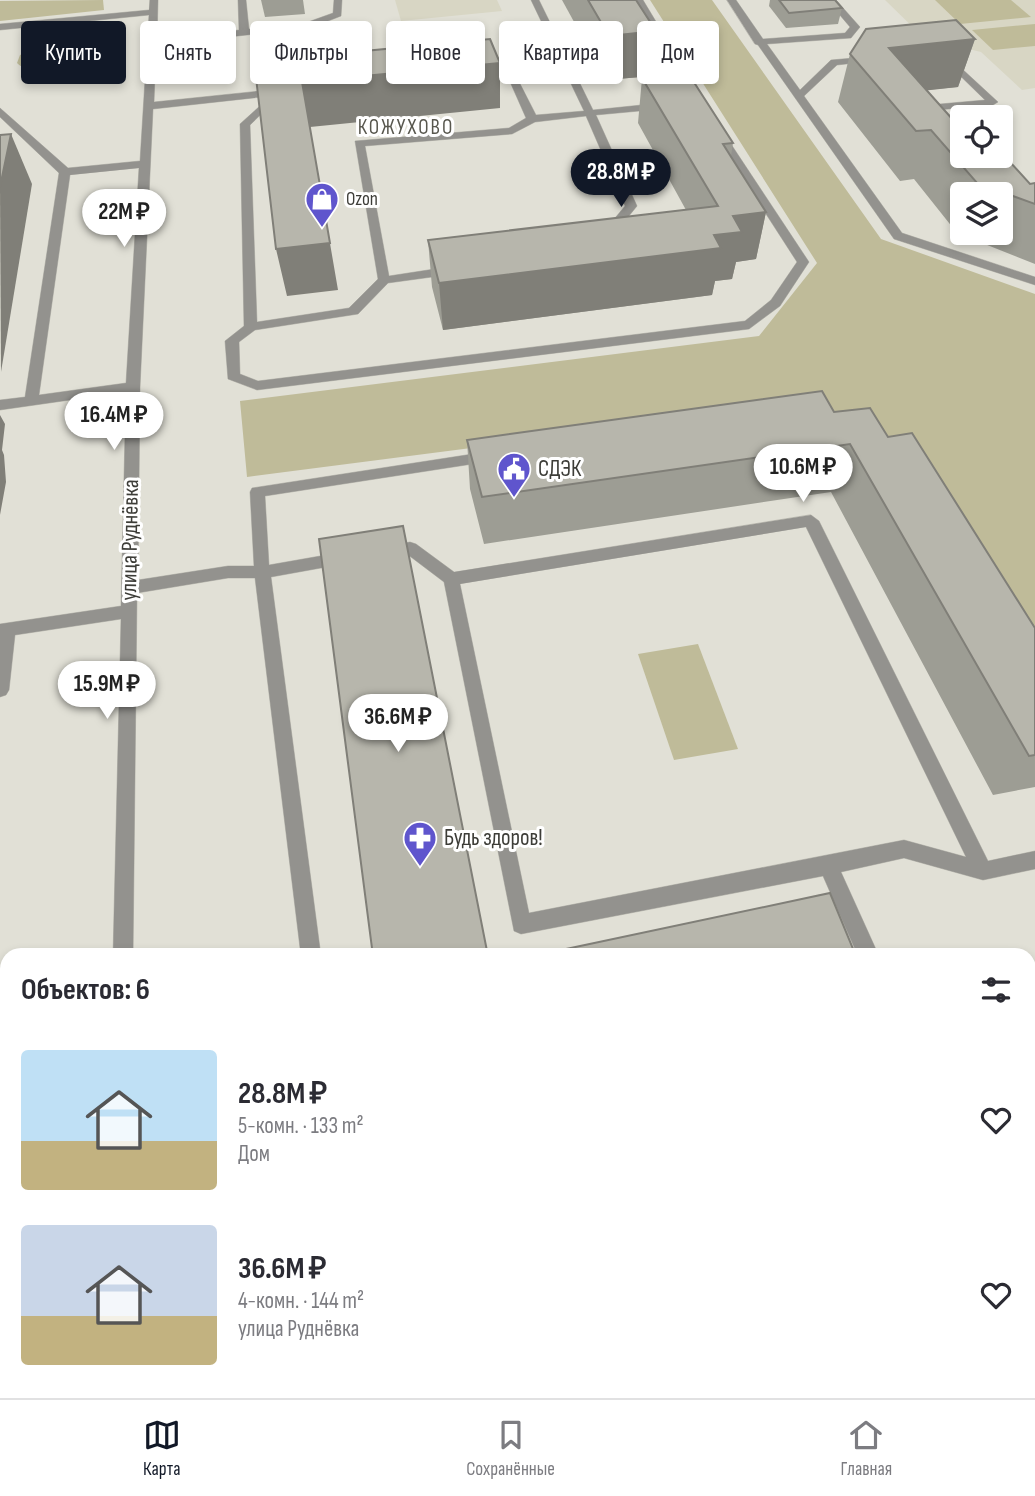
<!DOCTYPE html>
<html lang="ru">
<meta charset="utf-8">
<style>
:root{--surface:#fff;--page:#f7f7f7;--text:#2b2b33;--muted:#7c7c81;--line:#e1e1e2;--accent:#111827}
body{margin:0;font-family:"Sofia Sans Condensed",sans-serif;background:var(--page);color:var(--text);height:100vh;display:flex;flex-direction:column;font-size:26px;white-space:nowrap}
*{box-sizing:border-box;margin:0}
p{font-size:23px;color:var(--muted)}
.icon{flex:none;width:38px;height:38px;fill:none;stroke:currentColor;stroke-width:2;stroke-linecap:round;stroke-linejoin:round}
.map{position:relative;flex:1;overflow:hidden}
.panel{position:absolute;left:0px;top:948px;width:1036px;height:450px;display:flex;flex-direction:column;background:var(--surface);border-radius:21px 21px 0 0;box-shadow:0 4px 10px #0003}
.panel>*{flex:none}
.banner{position:absolute;left:21px;top:21px;width:994px;height:63px;display:flex;gap:14px}
.fabs{position:absolute;left:950px;top:105px;display:grid;gap:14px}
.fabs a{display:grid;place-items:center;width:63px;height:63px;border-radius:7px;background:var(--surface);box-shadow:0 4px 10px #0003;font-size:35px}
.price{position:absolute;translate:-50% -60px;padding:0 16px;border-radius:24px;background:#fff;color:#222;font-size:23px;line-height:46px;filter:drop-shadow(0 2px 4px #0008)}
.price::after{content:'';position:absolute;left:50%;top:42px;width:21px;height:16px;margin-left:-10px;background:inherit;clip-path:polygon(0 0,100% 0,50% 100%)}
.price.current{background:var(--accent);color:#fff}
ul{padding:0;list-style:none}
li{display:flex;align-items:center;gap:21px;height:175px;padding:0 21px}
li span{display:grid;place-items:center;flex:none;width:196px;height:140px;border-radius:7px;color:#555}
li>.icon{margin-inline-start:auto}
span .icon{width:84px;height:84px;fill:#fffc;stroke-width:1}
li b{font-size:30px}
h2{display:flex;justify-content:space-between;align-items:center;height:84px;padding:0 21px;font-size:30px}
.chip{padding:0 24px;border-radius:7px;background:var(--surface);box-shadow:0 4px 10px #0003;font-size:24px;line-height:63px}
.chip.current{background:var(--accent);color:#fff}
.tab-bar{display:flex;justify-content:space-around;align-items:center;height:98px;border-top:2px solid var(--line);background:var(--surface);font-size:19px;color:var(--muted)}
.tab-bar a{display:grid;justify-items:center;gap:4px}
.tab-bar .current{color:var(--accent)}
.map>svg:first-child{display:block}
.built{fill:#d8d6c4}
.green{fill:#bfbb99}
.lines{fill:none;stroke-linecap:round;stroke-linejoin:round}
.minor-casing{stroke:#bdbcb3;stroke-width:1}
.minor{fill:#93928e;fill-rule:evenodd}
.wall{fill:#9d9d94;fill-rule:evenodd}
.shaded-wall{fill:#807f78}
.building{fill:#b7b6ac;stroke:#807f78;stroke-width:2}
.labels{text-anchor:middle;dominant-baseline:central;stroke-width:6;stroke-linejoin:round;paint-order:stroke}
.far-poi-label{font-size:19px;fill:#3d3d38;stroke:#fff;text-anchor:start}
.far-quarter-label{font-size:21px;letter-spacing:2px;fill:#58574e;stroke:#fff}
.poi-label{font-size:23px;fill:#3d3d38;stroke:#fff;text-anchor:start}
.street-label{font-size:23px;fill:#3d3d38;stroke:#fff}
</style>
<div class="map">
<svg width="1035" height="1398" viewBox="0 0 1035 1398">
<rect width="100%" height="100%" fill="#e1e0d6"/>
<g class="built">
<path d="M395,0H497L502,11L401,21Z"/>
<path d="M885,0H1035V88L1022,90L981,52L924,38Z"/>
<path d="M1035,1101V1398H975L973,1391H1029V1103Z"/>
</g>
<g class="green">
<path d="M103,0L104,10L0,21V1Z"/>
<path d="M650,0H712L881,239L1035,294V633L781,408L247,477L240,401L759,336L817,263Z"/>
<path d="M935,0H1011L1031,17L960,24Z"/>
<path d="M1035,24V46L993,50L972,30Z"/>
<path d="M40,46H64L74,55C64,71 31,77 17,63L20,55Z"/>
<path d="M698,644L738,749L674,760L638,654Z"/>
</g>
<g class="lines">
<defs>
<g id="minor">
<path d="M150,0H158L157,40L239,30L238,0H246L249,29L308,22L333,13L334,0H342L341,16L310,28L156,45L154,102L279,89L284,92L250,125L257,322L349,308L378,279L355,141L509,128L526,118L507,75L474,78L473,76L478,73L513,70L536,115L584,111L531,0H539L593,110L661,103L666,106L661,109L596,115L637,206L611,238L607,239L601,235L625,206L586,116L535,122L512,134L365,146L389,276L454,266L460,270L454,274L388,283L358,314L255,330L239,342L240,374L258,381L745,321L771,300L797,262L713,132L718,129L723,132L809,262L780,306L749,329L257,390L228,379L225,341L244,326L240,124L271,96L153,109L140,387L138,580L228,566H254L250,492L252,488L492,451L499,456L492,461L265,496L269,565L343,552L351,558L343,564L271,577L321,956H301L255,578H228L137,593L133,956H113L121,619L15,635L9,690L6,695L0,697V624L121,606L126,392L0,410V400L25,397L59,173L0,117V108L68,168L140,161L149,15L0,30V24L149,10ZM139,168L126,383L39,395L70,175Z"/>
<path d="M635,0H643L699,93L698,95L689,93Z"/>
<path d="M727,0H736L763,39L845,33L850,27L827,0H836L860,27L851,38L767,44L800,90L831,60L876,56L878,58L873,61L837,65L804,96L902,233L1035,277V285L894,239L758,45L755,44Z"/>
<path d="M947,55L998,102L993,105L937,110L962,141V150L958,149L924,108L929,105L985,100L944,60V56Z"/>
<path d="M811,515L819,521L988,861L1035,851V869L983,880L904,858L841,872L879,956H858L823,876L521,934L514,931L444,582L407,554L379,556L377,552L379,548L410,542L416,544L454,572ZM806,527L966,857L904,840L529,913L460,584Z"/>
<path d="M1035,1192V1216L1029,1217V1193Z"/>
<path d="M1029,1380L1035,1384V1398H1015L1012,1391H1029Z"/>
<rect x="118" y="1391" width="26" height="7"/>
<rect x="341" y="1391" width="26" height="7"/>
<path d="M791,1391H817L819,1398H793Z"/>
</g>
</defs>
<use href="#minor" class="minor-casing"/>
<use href="#minor" class="minor"/>
</g>
<g class="wall">
<path d="M261,0H303L305,14L265,17Z"/>
<path d="M562,0H636L656,31L652,76L606,80Z"/>
<path d="M770,0H835L842,8L838,24L786,28L769,6Z"/>
<path d="M975,39L958,87L926,90L962,130L1030,184L1035,183V264L957,233L914,179L900,181L838,102L850,54ZM962,194H1001V233H962Z"/>
<path d="M642,78L733,143L731,156L766,212L756,259L736,262L732,279L715,281L712,295L443,330L432,287L428,240L686,210L638,123Z"/>
<path d="M834,412L888,437L1035,628V787L993,795L831,492L484,544L470,489L467,440Z"/>
</g>
<g class="shaded-wall">
<path d="M656,31L652,76L606,80L609,36Z"/>
<path d="M975,39L958,87L885,95L889,48Z"/>
<path d="M500,63V108L310,127L338,290L287,296L276,249L302,82Z"/>
<path d="M11,134L32,184L1,372L0,187Z"/>
<path d="M766,212L756,259L736,262L732,279L715,281L712,295L443,330L439,283L714,235L733,216Z"/>
<path d="M0,415L5,424L2,450L4,455L6,482L0,515Z"/>
</g>
<g class="building">
<path d="M588,0H636L656,31L609,36Z"/>
<path d="M779,0H835L842,8L789,13Z"/>
<path d="M956,20L975,39L889,48L962,130V156H1001V152L1030,184L1035,183V204L977,183L931,130L916,131L850,54L866,29Z"/>
<path d="M443,27L450,43L395,48L390,32Z"/>
<path d="M490,39L500,63L302,82L330,243L276,249L255,69L313,63L312,56Z"/>
<path d="M688,73L733,143L723,144L766,212L733,216L742,232L714,235L721,248L439,283L428,240L718,206L642,78Z"/>
<path d="M11,134L0,187V135Z"/>
<path d="M822,391L834,412L870,408L888,437L912,433L1035,628V755L1029,756L850,444L482,497L467,440Z"/>
<path d="M403,526L488,956H373L319,539Z"/>
<path d="M830,893L856,956H533Z"/>
<path d="M415,1391H799L801,1398H416Z"/>
</g>
<defs>
<symbol id="shop-pin" viewBox="-11 -11 22 30"><path d="M0 17L-7.5 6A9.5 9.5 0 1 1 7.5 6Z" fill="#5f55cd" stroke="#fff"/><path d="M-5-2.5h2.3a2.7 3.5 0 0 1 5.4 0H5L5.5 6h-11ZM-1.5-2.5h3a1.5 2.3 0 0 0-3 0Z" fill="#fff"/></symbol>
<symbol id="civic-pin" viewBox="-11 -11 22 30"><path d="M0 17L-7.5 6A9.5 9.5 0 1 1 7.5 6Z" fill="#5f55cd" stroke="#fff"/><path d="M-.6-6.5H3V-4.5H.6V-3L4-1V1h2V6H-6V1h2V-1L-.6-3ZM-1.2 2.5V6h2.4V2.5Z" fill="#fff"/></symbol>
<symbol id="pharmacy-pin" viewBox="-11 -11 22 30"><path d="M0 17L-7.5 6A9.5 9.5 0 1 1 7.5 6Z" fill="#5f55cd" stroke="#fff"/><path d="M-2-6h4v4h4v4h-4v4h-4v-4h-4v-4h4Z" fill="#fff"/></symbol>
</defs>
<g fill-rule="evenodd">
<use href="#shop-pin" x="303" y="180" width="38" height="52"/>
<use href="#civic-pin" x="495" y="450" width="38" height="52"/>
<use href="#pharmacy-pin" x="401" y="819" width="38" height="52"/>
</g>
<g class="labels">
<g class="far-poi-label">
<text x="346" y="199">Ozon</text>
</g>
<g class="far-quarter-label">
<text x="406" y="127">КОЖУХОВО</text>
</g>
<g class="poi-label">
<text x="538" y="469">СДЭК</text>
<text x="444" y="838">Будь здоров!</text>
</g>
<g class="street-label">
<text transform="translate(130 540) rotate(-89)">улица Руднёвка</text>
</g>
</g>
</svg>
<div class="fabs">
<a><svg class="icon" aria-label="locate" viewBox="0 0 24 24"><circle cx="12" cy="12" r="6"/><path d="M12 2v4M12 18v4M2 12h4M18 12h4"/></svg></a>
<a><svg class="icon" aria-label="layers" viewBox="0 0 24 24"><path d="M12 4l9 5-9 5-9-5zM3 14l9 5 9-5"/></svg></a>
</div>
<b class="price current" style="left:621px;top:209px">28.8M ₽</b>
<b class="price" style="left:124px;top:249px">22M ₽</b>
<b class="price" style="left:114px;top:452px">16.4M ₽</b>
<b class="price" style="left:803px;top:504px">10.6M ₽</b>
<b class="price" style="left:107px;top:721px">15.9M ₽</b>
<b class="price" style="left:398px;top:754px">36.6M ₽</b>
<div class="banner">
<a class="chip current">Купить</a>
<a class="chip">Снять</a>
<a class="chip">Фильтры</a>
<a class="chip">Новое</a>
<a class="chip">Квартира</a>
<a class="chip">Дом</a>
</div>
<section class="panel">
<h2>Объектов: 6<svg class="icon" aria-label="filters" viewBox="0 0 24 24"><path d="M4 7h16M4 17h16"/><circle cx="9" cy="7" r="2"/><circle cx="15" cy="17" r="2"/></svg></h2>
<ul>
<li><span style="background:linear-gradient(#bfe0f5 65%,#c2b280 0)"><svg class="icon" aria-label="home" viewBox="0 0 24 24"><path d="M3 11l9-7 9 7M6 9v11h12V9"/></svg></span><div><b>28.8M ₽</b><p>5-комн. · 133 m²</p><p>Дом</p></div><svg class="icon" aria-label="heart" viewBox="0 0 24 24"><path d="M12 20l-8-8c-3-5 5-10 8-4 3-6 11-1 8 4z"/></svg></li>
<li><span style="background:linear-gradient(#c9d6e8 65%,#c2b280 0)"><svg class="icon" aria-label="home" viewBox="0 0 24 24"><path d="M3 11l9-7 9 7M6 9v11h12V9"/></svg></span><div><b>36.6M ₽</b><p>4-комн. · 144 m²</p><p>улица Руднёвка</p></div><svg class="icon" aria-label="heart" viewBox="0 0 24 24"><path d="M12 20l-8-8c-3-5 5-10 8-4 3-6 11-1 8 4z"/></svg></li>
</ul>
</section>
</div>
<nav class="tab-bar">
<a class="current"><svg class="icon" aria-label="map" viewBox="0 0 24 24"><path d="M3 6l6-2 6 2 6-2v14l-6 2-6-2-6 2zM9 4v14M15 6v14"/></svg>Карта</a>
<a><svg class="icon" aria-label="saved" viewBox="0 0 24 24"><path d="M7 4h10v16l-5-4-5 4z"/></svg>Сохранённые</a>
<a><svg class="icon" aria-label="home" viewBox="0 0 24 24"><path d="M3 11l9-7 9 7M6 9v11h12V9"/></svg>Главная</a>
</nav>
